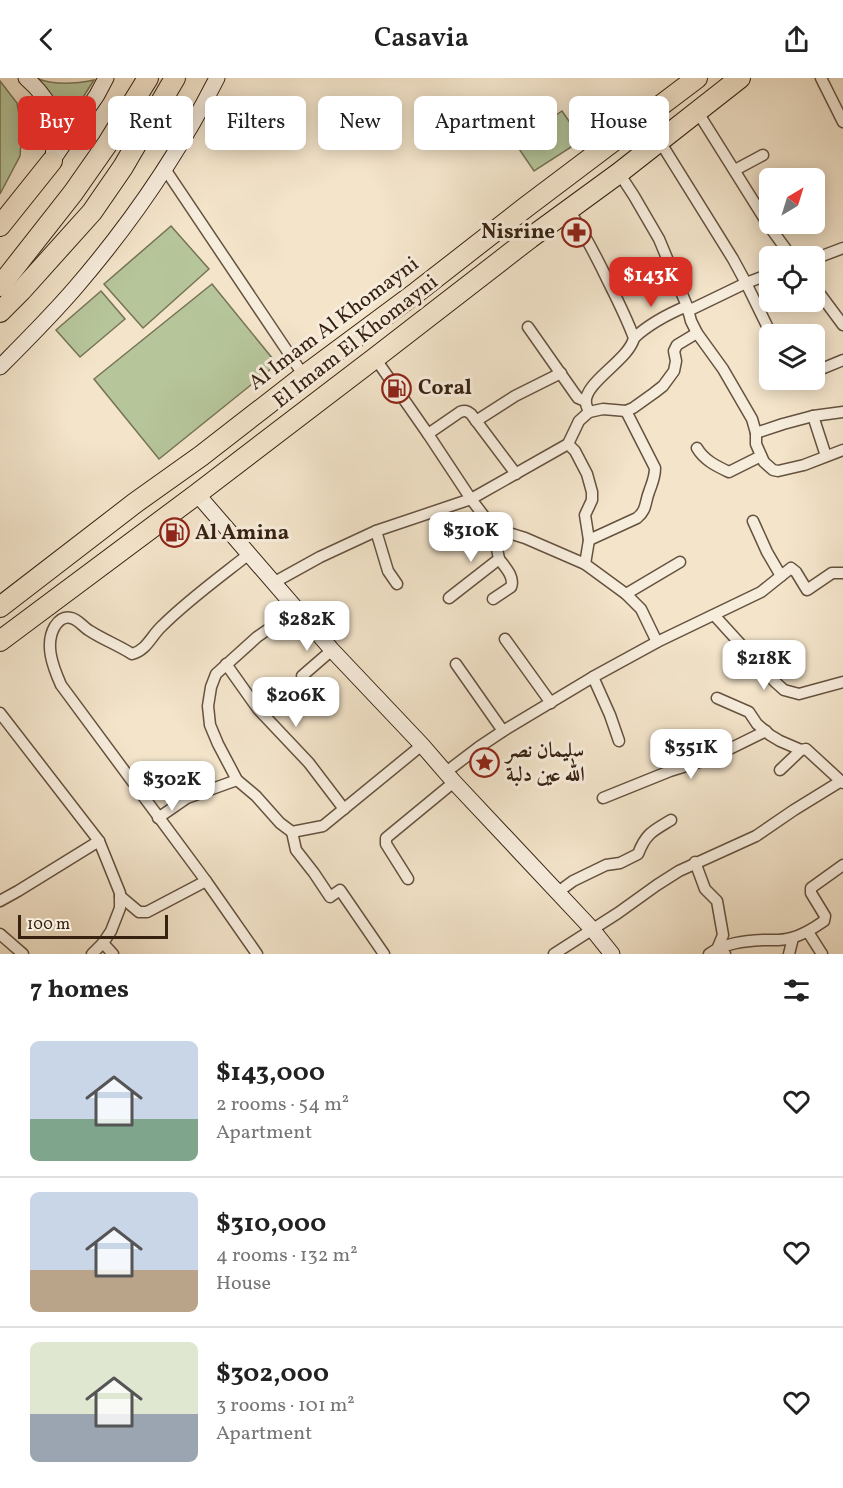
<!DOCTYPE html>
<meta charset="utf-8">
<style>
:root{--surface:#fff;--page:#f6f6f6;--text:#222;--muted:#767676;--line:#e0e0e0;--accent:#d93025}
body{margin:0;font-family:Vollkorn,Amiri,serif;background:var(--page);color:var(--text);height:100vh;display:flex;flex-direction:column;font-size:22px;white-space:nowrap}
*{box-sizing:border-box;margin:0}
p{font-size:20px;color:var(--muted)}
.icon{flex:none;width:33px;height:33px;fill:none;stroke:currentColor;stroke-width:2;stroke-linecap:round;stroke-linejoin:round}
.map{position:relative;height:876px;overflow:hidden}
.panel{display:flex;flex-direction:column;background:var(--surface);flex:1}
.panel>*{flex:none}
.hud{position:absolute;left:18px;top:18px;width:807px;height:54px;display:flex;gap:12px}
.needle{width:39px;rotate:38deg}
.controls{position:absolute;left:759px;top:90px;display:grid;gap:12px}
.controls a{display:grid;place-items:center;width:66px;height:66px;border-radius:9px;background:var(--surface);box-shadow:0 3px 15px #0003;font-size:30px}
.scale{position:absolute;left:18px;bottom:15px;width:150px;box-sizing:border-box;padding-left:6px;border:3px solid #362111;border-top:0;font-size:16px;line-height:21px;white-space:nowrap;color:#362111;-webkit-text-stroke:4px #f7eddd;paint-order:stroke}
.price{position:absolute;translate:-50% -51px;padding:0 14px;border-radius:12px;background:#fff;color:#222;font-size:20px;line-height:39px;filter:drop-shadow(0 2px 3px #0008)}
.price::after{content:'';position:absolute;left:50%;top:36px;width:18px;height:14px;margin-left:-9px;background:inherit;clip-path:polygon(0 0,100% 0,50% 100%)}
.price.active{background:var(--accent);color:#fff}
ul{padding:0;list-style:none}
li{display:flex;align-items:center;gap:18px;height:150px;padding:0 30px}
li+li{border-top:2px solid var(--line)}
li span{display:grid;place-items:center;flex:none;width:168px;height:120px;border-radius:9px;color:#555}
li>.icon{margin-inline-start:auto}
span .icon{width:72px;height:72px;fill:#fffc;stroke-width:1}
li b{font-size:26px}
h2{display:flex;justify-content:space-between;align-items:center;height:72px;padding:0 30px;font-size:26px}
.tag{padding:0 21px;border-radius:9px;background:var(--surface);box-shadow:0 3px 15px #0003;font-size:21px;line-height:54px}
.tag.active{background:var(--accent);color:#fff}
header{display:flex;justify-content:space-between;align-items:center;height:78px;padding:0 30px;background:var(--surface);font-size:27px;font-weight:600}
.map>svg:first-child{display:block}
.green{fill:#b6c59a;stroke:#767356;stroke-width:1.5}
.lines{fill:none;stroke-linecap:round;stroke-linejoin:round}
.street-casing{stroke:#65523f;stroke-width:13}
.secondary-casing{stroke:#362111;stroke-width:17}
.highway-casing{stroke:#362111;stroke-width:22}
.street{stroke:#f7eddd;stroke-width:10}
.secondary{stroke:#f7eddd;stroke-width:15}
.highway{stroke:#f3e4ca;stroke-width:20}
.labels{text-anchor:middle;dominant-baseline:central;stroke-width:6;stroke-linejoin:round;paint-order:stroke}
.poi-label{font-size:21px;font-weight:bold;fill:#362111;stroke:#f7eddd;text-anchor:start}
.street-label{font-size:21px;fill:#362111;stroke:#f7eddd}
</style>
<header><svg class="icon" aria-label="back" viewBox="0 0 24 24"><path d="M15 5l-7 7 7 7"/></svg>Casavia<svg class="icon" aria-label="share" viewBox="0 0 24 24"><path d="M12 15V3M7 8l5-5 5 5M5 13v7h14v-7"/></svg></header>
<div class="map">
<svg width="843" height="876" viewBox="0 0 843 876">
<rect width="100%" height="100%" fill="#f3e4ca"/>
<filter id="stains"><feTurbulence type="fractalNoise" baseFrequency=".00333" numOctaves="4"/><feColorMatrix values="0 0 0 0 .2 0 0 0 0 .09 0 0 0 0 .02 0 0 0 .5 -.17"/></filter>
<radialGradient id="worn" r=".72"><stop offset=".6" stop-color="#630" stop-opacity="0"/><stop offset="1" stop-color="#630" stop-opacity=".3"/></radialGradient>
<g class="green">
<path d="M36,0C55,8 75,6 94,2L59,57Z"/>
<path d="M0,3L17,25L22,52L20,78L0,116Z"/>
<path d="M562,33L582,62L534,93L515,65Z"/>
<path d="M171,148L209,191L143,250L104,206Z"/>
<path d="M212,206L277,286L159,381L94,301Z"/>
<path d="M101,213L125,241L80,279L56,252Z"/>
</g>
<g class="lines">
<defs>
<g id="street">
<path d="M821,0L843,44"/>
<path d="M697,33L769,148L791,178"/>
<path d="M659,62L733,181L746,205L771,256"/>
<path d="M165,91L304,298"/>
<path d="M735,92L763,77"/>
<path d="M619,95L634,118L659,161L687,228L691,243L697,255L723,291L752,341L756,355V366L764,384L773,392L778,393L804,387L843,372"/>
<path d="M814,181L843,170"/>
<path d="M814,208L843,247"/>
<path d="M688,233L746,205L770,196"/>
<path d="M528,249L575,316L578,320L585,323"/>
<path d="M634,260C649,246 668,236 687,228"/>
<path d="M375,280L428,356L471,421L493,450L525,460L585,486L626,516L641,531L657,564"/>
<path d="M814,294L843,282"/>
<path d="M589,334L603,331L626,333L633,330L654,315L663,308L674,293L676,283L674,273L677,267L697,255"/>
<path d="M813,338L826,378"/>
<path d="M476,343L515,318L561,295"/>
<path d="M756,355L783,346L813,338L843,334"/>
<path d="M428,356L460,334C465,332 467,333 471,336L516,396"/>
<path d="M568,366L575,373L587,396L592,414V422L585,437L589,462L585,486"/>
<path d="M697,370C704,382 716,388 729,394L761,378"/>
<path d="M753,443L767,474L781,498L791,490L796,494L807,512L832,495H843"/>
<path d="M376,453L388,493L397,506"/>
<path d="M589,462L637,440C647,432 645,424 649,414C652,405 655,400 655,390L626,333"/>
<path d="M249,476C220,499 188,522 162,548C151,558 147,572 132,576C118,567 104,562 90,553C84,550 78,541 71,540C64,538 59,542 55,548C44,566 53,589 61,607L206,803L257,876"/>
<path d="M273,505L320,479L376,453L471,421L568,366L579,343L589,334C588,331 586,328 586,325C583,305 629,282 634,260C627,241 618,223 609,205C597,180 584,155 569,132"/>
<path d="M626,516L680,484"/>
<path d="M449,520L499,481L493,450"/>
<path d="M493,521L511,509C515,499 505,489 499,481"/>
<path d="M296,532L257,559L216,596L211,609L208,628L210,647L218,666L237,702L256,718L280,745L292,754L323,748L422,667"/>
<path d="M714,537L774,603L784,612L799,616L843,604"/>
<path d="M505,561L551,625"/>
<path d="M226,586L258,631L309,685L344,731"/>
<path d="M456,586L503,653"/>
<path d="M302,598L332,572"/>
<path d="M593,599L610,637L619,663"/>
<path d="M717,620L749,634L757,646L770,657L780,663L801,672"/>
<path d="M0,635L99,763L120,815V830L111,853L103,865L92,876"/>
<path d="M780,692L801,672L806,671L843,705"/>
<path d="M446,694L479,669L503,653L593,599L657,564L761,514L781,498"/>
<path d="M603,720L670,693L709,681L766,653"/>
<path d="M158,740L187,720L237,702"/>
<path d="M292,754L296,772L314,795L330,819L340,812L384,876"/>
<path d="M695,784L705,811L717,823L723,857L718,869L725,876"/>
<path d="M408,801L386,766V760L454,704"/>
<path d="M558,814L573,803L606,787L620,785L638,776C646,755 653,753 671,742"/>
<path d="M120,818L139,834H147L206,803"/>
<path d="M0,823L18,813L99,763"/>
<path d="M808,854L822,876"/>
<path d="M0,856L23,876"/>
<path d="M103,865L113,876"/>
<path d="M554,876L618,835L657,807L679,793L756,758L794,732L841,703"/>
<path d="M709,876C724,865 745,863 763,862C772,862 782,863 791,860C803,857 814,850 824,843L825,838L811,815V810L843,787"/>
<path d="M789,876L793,860"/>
</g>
<g id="secondary">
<path d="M26,0C55,25 57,43 53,80"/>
<path d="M52,83L97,17L106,0"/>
<path d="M0,289C26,263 52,237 76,209C131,145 179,75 217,0"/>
<path d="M197,416L332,572L422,667L454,704L592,851L612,876"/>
</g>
<g id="highway">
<path d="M0,148L52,83"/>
<path d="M0,208L73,115L108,65L148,0"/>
<path d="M0,234L21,213L92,134L123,89L175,0"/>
<path d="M0,529L135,425L201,378L304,298L417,214L526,129L697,0"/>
<path d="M0,563L197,416L375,280L530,160L619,95L740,0"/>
</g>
</defs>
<use href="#street" class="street-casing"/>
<use href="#secondary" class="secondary-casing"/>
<use href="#highway" class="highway-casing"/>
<use href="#street" class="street"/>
<use href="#secondary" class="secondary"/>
<use href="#highway" class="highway"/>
</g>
<defs>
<symbol id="pharmacy-ring" viewBox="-11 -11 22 22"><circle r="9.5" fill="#f7eddd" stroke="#8f2418" stroke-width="1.5"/><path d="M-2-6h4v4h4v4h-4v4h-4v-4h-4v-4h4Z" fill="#8f2418"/></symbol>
<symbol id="fuel-ring" viewBox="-11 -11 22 22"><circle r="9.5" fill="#f7eddd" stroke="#8f2418" stroke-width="1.5"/><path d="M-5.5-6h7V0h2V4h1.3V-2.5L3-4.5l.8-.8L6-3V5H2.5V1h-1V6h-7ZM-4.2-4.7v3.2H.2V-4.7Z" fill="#8f2418"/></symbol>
<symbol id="sight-ring" viewBox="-11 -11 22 22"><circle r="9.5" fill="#f7eddd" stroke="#8f2418" stroke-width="1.5"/><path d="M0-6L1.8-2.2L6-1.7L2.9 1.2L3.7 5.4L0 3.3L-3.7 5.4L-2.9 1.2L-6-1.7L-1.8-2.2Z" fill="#8f2418"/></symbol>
</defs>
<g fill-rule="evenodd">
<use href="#pharmacy-ring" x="560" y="138" width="33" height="33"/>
<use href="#fuel-ring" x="380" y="294" width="33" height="33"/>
<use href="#fuel-ring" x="158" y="438" width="33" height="33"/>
<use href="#sight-ring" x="468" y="668" width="33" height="33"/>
</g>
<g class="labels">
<g class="poi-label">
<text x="555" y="154" text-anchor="end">Nisrine</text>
<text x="418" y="310">Coral</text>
<text x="195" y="455">Al Amina</text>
<text x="506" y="673">سليمان نصر<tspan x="506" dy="24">الله عين دلبة</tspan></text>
</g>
<g class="street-label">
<text transform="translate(334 246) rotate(-37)">Al Imam Al Khomayni</text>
<text transform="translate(356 264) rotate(-38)">El Imam El Khomayni</text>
</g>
</g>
<rect width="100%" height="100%" filter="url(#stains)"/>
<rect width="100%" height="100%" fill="url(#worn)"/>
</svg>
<div class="controls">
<a><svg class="needle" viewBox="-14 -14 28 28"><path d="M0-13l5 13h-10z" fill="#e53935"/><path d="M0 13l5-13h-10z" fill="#767676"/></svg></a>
<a><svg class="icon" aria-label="locate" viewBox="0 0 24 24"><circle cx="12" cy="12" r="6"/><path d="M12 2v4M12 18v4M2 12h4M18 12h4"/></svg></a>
<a><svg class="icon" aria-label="layers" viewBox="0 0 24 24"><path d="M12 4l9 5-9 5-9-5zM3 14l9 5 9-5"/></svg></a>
</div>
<div class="scale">100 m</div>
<b class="price active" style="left:651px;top:230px">$143K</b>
<b class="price" style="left:471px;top:485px">$310K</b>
<b class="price" style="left:307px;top:574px">$282K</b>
<b class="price" style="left:764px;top:613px">$218K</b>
<b class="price" style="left:296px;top:650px">$206K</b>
<b class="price" style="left:691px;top:702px">$351K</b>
<b class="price" style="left:172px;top:734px">$302K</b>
<div class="hud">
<a class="tag active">Buy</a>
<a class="tag">Rent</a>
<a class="tag">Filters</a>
<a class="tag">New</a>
<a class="tag">Apartment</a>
<a class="tag">House</a>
</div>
</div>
<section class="panel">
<h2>7 homes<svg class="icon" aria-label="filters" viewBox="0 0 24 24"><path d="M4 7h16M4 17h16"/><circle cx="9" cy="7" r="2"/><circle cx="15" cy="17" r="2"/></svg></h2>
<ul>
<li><span style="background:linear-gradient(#c9d6e8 65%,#7fa58c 0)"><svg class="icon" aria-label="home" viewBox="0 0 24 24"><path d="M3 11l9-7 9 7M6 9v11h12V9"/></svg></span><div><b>$143,000</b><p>2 rooms · 54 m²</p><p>Apartment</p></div><svg class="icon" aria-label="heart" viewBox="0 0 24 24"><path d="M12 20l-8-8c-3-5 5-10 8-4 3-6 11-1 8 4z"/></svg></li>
<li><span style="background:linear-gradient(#c9d6e8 65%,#b9a48a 0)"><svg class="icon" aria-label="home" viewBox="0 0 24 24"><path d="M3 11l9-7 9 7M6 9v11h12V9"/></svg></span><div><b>$310,000</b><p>4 rooms · 132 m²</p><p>House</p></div><svg class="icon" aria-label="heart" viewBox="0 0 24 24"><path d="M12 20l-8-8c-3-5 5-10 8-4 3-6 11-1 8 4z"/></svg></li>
<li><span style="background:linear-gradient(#dfe7d0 60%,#9aa5b1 0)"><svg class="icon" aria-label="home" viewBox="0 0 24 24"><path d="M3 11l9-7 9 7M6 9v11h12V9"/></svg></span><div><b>$302,000</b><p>3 rooms · 101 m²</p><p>Apartment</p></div><svg class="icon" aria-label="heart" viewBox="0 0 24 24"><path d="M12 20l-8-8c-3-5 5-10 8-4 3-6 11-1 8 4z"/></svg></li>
</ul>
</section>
